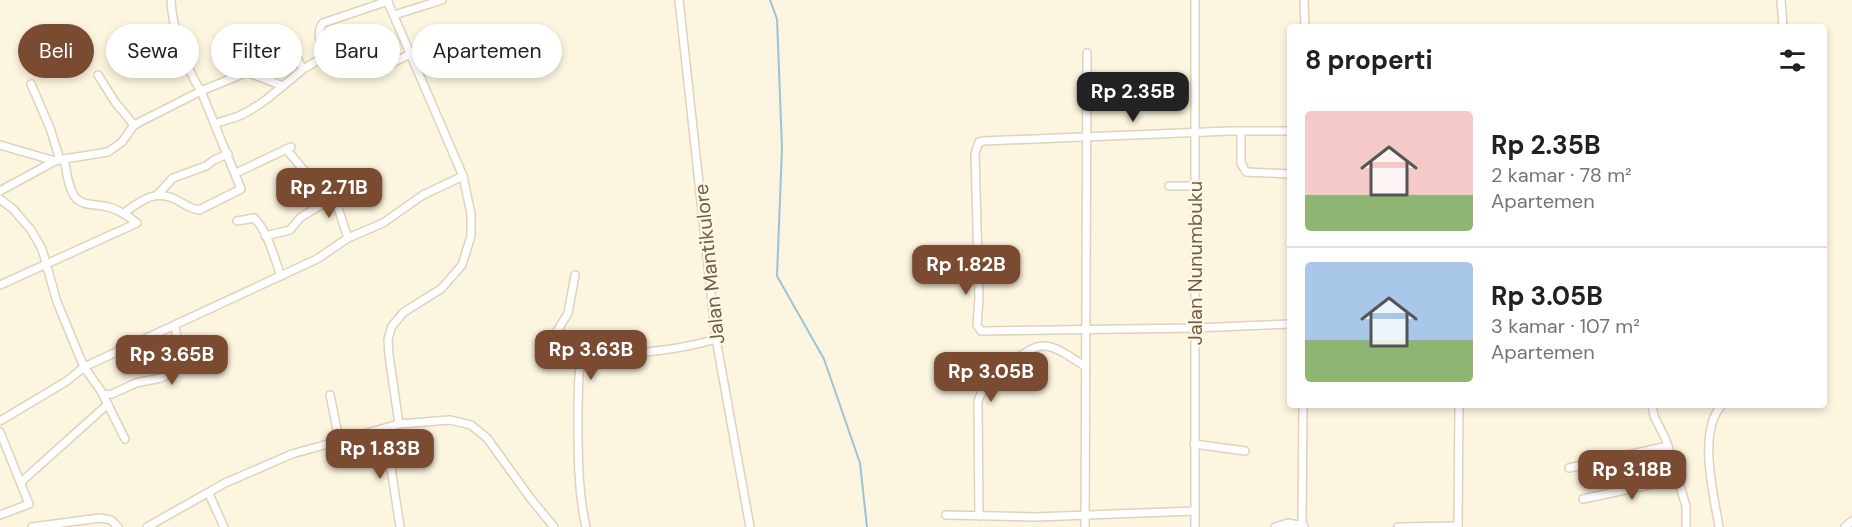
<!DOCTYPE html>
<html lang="id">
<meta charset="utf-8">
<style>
:root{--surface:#fff;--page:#f6f6f6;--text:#202124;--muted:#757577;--line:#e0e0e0;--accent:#7b4b31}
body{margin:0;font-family:"DM Sans",sans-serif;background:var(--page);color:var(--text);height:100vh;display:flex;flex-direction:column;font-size:22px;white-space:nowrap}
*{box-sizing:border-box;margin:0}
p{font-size:20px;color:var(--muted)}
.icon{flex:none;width:33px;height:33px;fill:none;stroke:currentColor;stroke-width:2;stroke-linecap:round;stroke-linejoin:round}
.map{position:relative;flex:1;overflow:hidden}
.drawer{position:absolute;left:1287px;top:24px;width:540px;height:384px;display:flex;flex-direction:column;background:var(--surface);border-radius:6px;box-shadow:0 3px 9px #0003}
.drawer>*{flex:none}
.guide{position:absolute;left:18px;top:24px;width:570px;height:54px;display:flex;gap:12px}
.price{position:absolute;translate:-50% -51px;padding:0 14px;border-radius:12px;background:var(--accent);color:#fff;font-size:20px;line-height:39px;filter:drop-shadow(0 2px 3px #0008)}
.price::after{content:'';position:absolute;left:50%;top:36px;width:18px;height:14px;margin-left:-9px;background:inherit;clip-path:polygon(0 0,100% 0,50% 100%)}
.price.current{background:#222;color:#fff}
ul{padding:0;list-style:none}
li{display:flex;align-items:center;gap:18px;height:150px;padding:0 18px}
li+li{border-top:2px solid var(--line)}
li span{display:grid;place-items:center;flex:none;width:168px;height:120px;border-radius:6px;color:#555}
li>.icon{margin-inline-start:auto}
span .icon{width:72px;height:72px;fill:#fffc;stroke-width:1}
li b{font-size:26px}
h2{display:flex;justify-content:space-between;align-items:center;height:72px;padding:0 18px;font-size:26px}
.chip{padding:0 21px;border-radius:27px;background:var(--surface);box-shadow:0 3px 9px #0003;font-size:21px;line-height:54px}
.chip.current{background:var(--accent);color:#fff}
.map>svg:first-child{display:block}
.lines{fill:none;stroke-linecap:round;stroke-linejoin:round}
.stream{stroke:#9ac5d8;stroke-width:2}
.minor-casing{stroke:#e0d2bb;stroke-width:10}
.minor{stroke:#fff;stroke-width:7}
.labels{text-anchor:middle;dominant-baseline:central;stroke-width:4.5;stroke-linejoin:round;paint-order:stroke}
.street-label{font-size:20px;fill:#735c46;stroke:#fff8e5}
</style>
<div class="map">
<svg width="1852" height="527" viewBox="0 0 1852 527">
<rect width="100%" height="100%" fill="#fcf5df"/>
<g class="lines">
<path class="stream" d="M770,0L777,19L782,148L777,276L824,359L860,463L867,527"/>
<defs>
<g id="minor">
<path d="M387,0L463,176L471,214V236L462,265L441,289L404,312L392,326L390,332L388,340L389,355L399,424"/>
<path d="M679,0L716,339L750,527"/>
<path d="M1195,0V527"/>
<path d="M1304,0L1305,27"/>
<path d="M1781,0L1783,27"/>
<path d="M394,15L442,0"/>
<path d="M282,31L303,69"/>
<path d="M383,68L410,54"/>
<path d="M98,75L115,102L134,125"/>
<path d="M31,84L50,128L60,160"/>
<path d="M215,124C223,120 233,119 241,115C264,104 281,87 301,71C306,66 315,64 320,58C327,50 313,36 323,23L388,1"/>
<path d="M1290,131H1230L984,141L979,142L975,154L979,298L977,325L981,331L1195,328L1290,324"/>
<path d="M1241,132V163L1246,172L1290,174"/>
<path d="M0,145L55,161L64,159C67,171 68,191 77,199C84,206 95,204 104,206C116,208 127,215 137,223L0,285"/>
<path d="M286,149L312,180L327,173L332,174L336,202L348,238"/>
<path d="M64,159L108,152L122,142L134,125L201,91L245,73L252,74L283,86"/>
<path d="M236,173L291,147"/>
<path d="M1169,186H1196"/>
<path d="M0,191L55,161"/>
<path d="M158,194L173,178L206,166L214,160L228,154"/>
<path d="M0,199L13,209L31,230L42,249L57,302L84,367L101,391L125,439"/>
<path d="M124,213C142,200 155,189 177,200C184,204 191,209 199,210L241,189L201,91C186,69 172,27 171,0"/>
<path d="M237,221L254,218C268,231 274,258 281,276"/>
<path d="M265,236L290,230L301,217L335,197"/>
<path d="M575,275L568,313L555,335L553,346L556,349L581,354"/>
<path d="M103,395L112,394L136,383L161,378L169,374L180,357L175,325"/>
<path d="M330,395L339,439"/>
<path d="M1652,405L1654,416L1666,440L1686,506V527"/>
<path d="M0,421L67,381L84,367L317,259L348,238L383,223L423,195L463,176"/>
<path d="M385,429L400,527"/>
<path d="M0,432L29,504L0,515"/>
<path d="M1194,444L1245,451"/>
<path d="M1569,468L1668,446"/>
<path d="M21,482L108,404"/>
<path d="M209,494L224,527"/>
<path d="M1583,499L1676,479"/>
<path d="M946,515L1035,517L1195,511"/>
<path d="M979,516L978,402C981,389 991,381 1001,373C1040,338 1043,338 1086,367"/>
<path d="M32,527L100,518L111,520L118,527"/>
<path d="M147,527L225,483L292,454L399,424L450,420L471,425L487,438L531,499L554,527"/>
<path d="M586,527C578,492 578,455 578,419C578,397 578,375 581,354C626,355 673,352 716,339"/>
<path d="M1085,527L1087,53"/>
<path d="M1275,527L1288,523L1304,526"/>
<path d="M1302,527L1303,405"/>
<path d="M1398,527L1458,526"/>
<path d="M1458,527L1459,405"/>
<path d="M1719,527C1714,495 1697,431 1722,405"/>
<path d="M1845,527L1852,521"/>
</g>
</defs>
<use href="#minor" class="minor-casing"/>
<use href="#minor" class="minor"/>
</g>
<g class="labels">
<g class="street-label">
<text transform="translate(1195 263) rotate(-90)">Jalan Nunumbuku</text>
<text transform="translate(709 264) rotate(-96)">Jalan Mantikulore</text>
</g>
</g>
</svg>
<b class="price current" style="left:1133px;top:123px">Rp 2.35B</b>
<b class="price" style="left:329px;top:219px">Rp 2.71B</b>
<b class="price" style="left:966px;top:296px">Rp 1.82B</b>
<b class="price" style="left:591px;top:381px">Rp 3.63B</b>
<b class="price" style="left:172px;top:386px">Rp 3.65B</b>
<b class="price" style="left:991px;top:403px">Rp 3.05B</b>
<b class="price" style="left:380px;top:480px">Rp 1.83B</b>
<b class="price" style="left:1632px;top:501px">Rp 3.18B</b>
<div class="guide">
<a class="chip current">Beli</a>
<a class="chip">Sewa</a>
<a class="chip">Filter</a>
<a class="chip">Baru</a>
<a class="chip">Apartemen</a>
</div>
<section class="drawer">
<h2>8 properti<svg class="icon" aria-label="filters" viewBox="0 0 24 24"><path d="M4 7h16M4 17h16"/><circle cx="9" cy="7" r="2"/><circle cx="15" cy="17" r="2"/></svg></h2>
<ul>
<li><span style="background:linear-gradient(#f6c9c9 70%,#8fb573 0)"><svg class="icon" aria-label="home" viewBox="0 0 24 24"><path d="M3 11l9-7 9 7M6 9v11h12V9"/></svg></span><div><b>Rp 2.35B</b><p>2 kamar · 78 m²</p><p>Apartemen</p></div></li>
<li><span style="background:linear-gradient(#a9c7e8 65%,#8fb573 0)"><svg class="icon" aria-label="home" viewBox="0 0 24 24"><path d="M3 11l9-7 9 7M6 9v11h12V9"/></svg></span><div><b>Rp 3.05B</b><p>3 kamar · 107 m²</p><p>Apartemen</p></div></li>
</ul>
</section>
</div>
